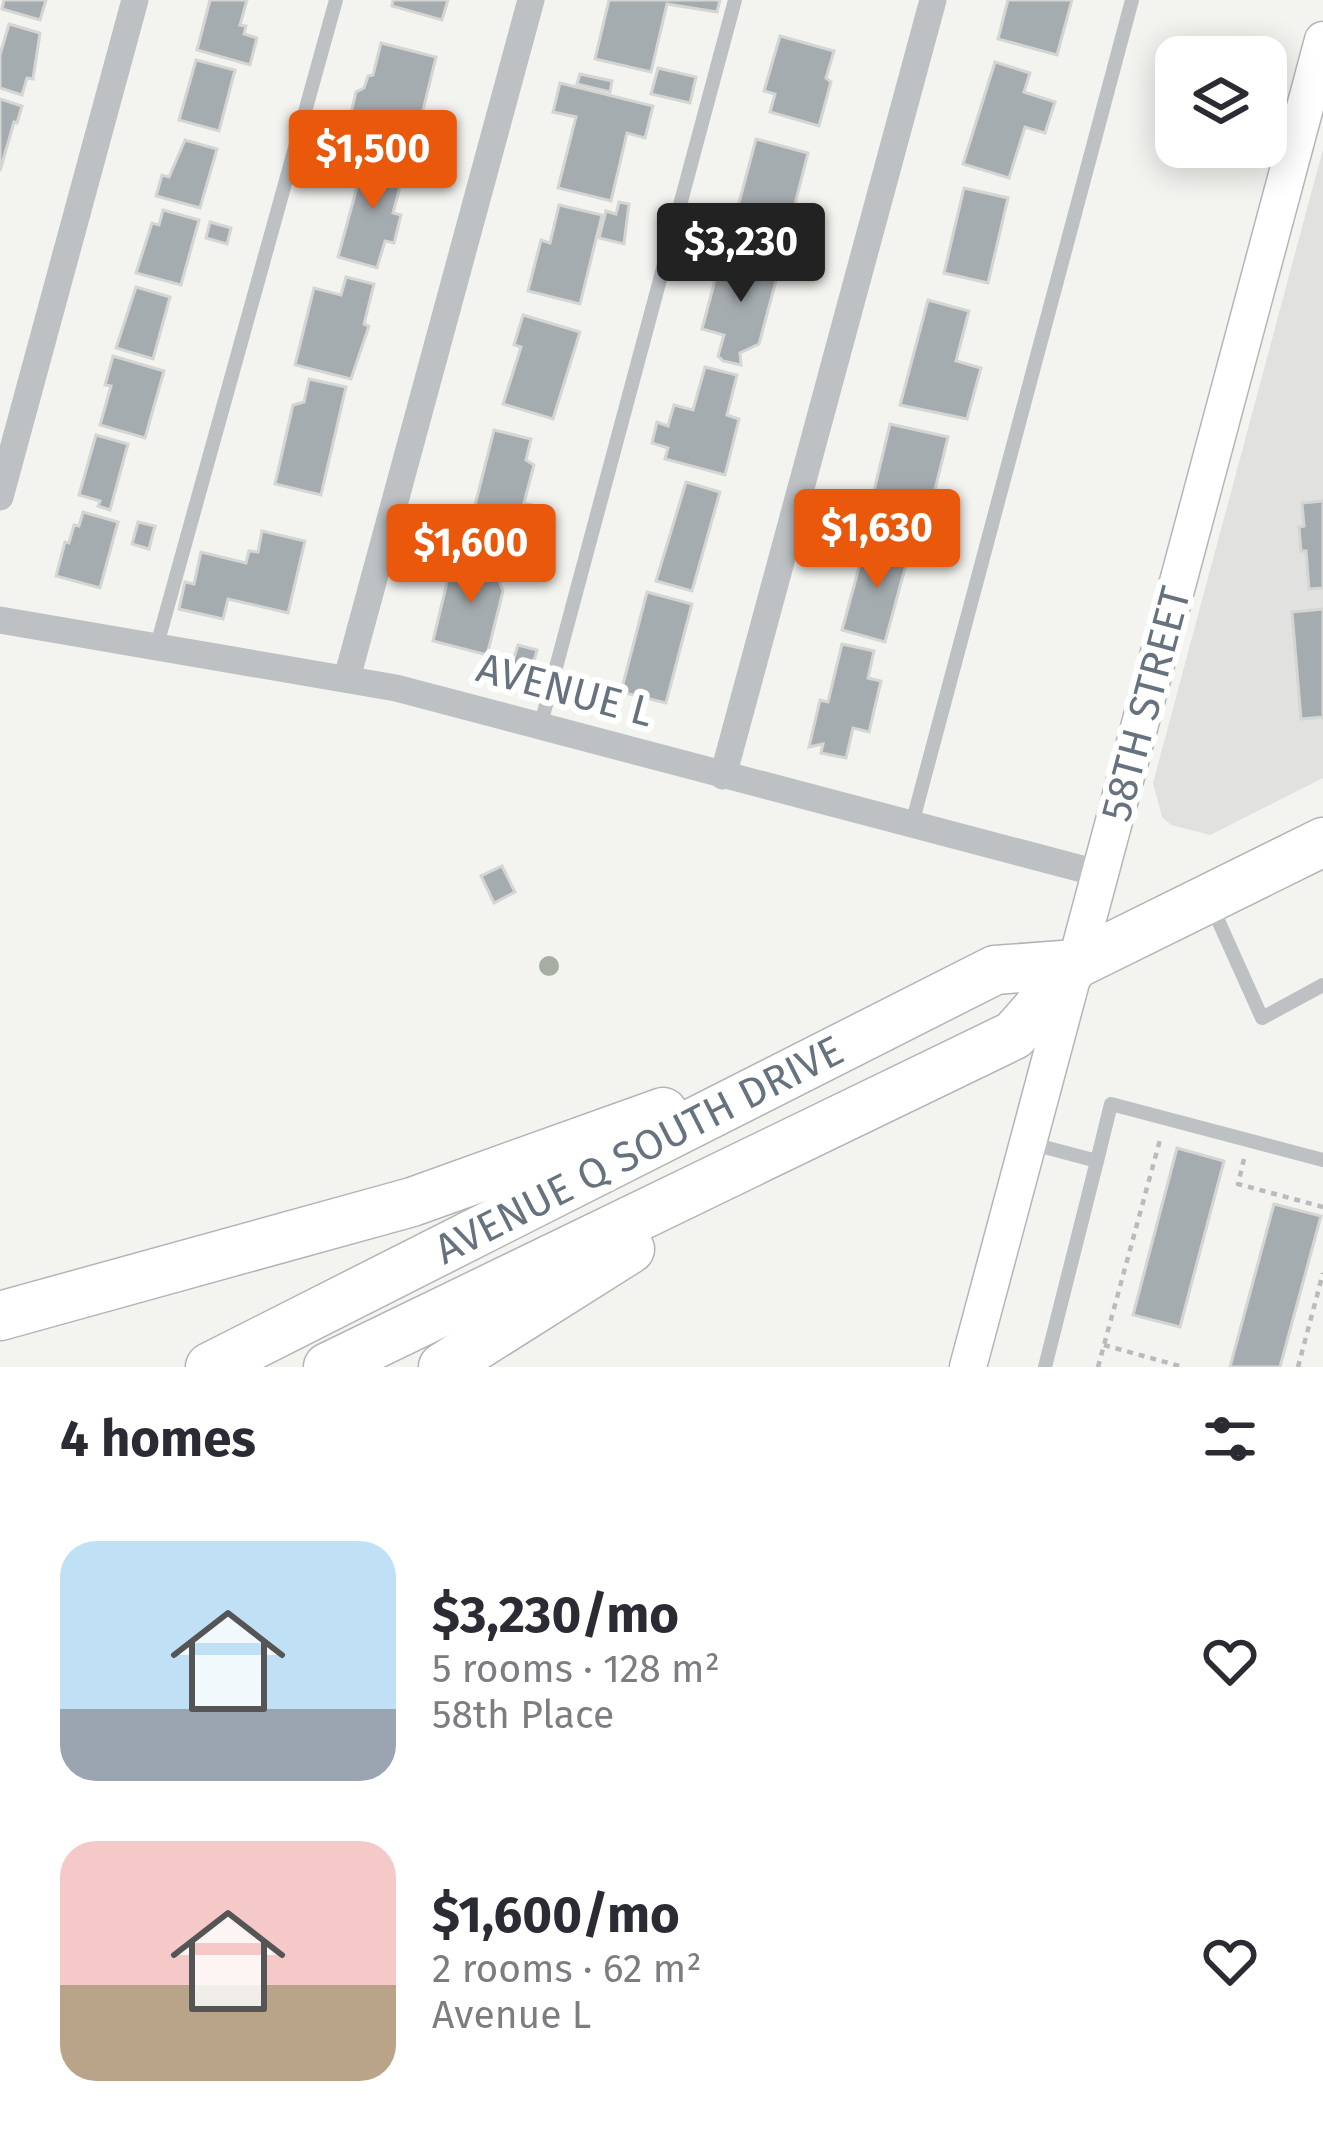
<!DOCTYPE html>
<meta charset="utf-8">
<style>
:root{--surface:#fff;--page:#f7f7f7;--text:#2b2b33;--muted:#7c7c81;--accent:#ea580c}
body{margin:0;font-family:"Fira Sans",sans-serif;background:var(--page);color:var(--text);height:100vh;display:flex;flex-direction:column;font-size:45px;white-space:nowrap}
*{box-sizing:border-box;margin:0}
p{font-size:39px;color:var(--muted)}
.icon{flex:none;width:66px;height:66px;fill:none;stroke:currentColor;stroke-width:2;stroke-linecap:round;stroke-linejoin:round}
.map{position:relative;height:1367px;overflow:hidden}
.drawer{display:flex;flex-direction:column;background:var(--surface);flex:1}
.drawer>*{flex:none}
.tools{position:absolute;left:1155px;top:36px;display:grid;gap:24px}
.tools a{display:grid;place-items:center;width:132px;height:132px;border-radius:24px;background:var(--surface);box-shadow:0 6px 30px #0003;font-size:60px}
.price{position:absolute;translate:-50% -102px;padding:0 27px;border-radius:12px;background:var(--accent);color:#fff;font-size:39px;line-height:78px;filter:drop-shadow(0 3px 6px #0008)}
.price::after{content:'';position:absolute;left:50%;top:72px;width:36px;height:27px;margin-left:-18px;background:inherit;clip-path:polygon(0 0,100% 0,50% 100%)}
.price.selected{background:#222;color:#fff}
ul{padding:0;list-style:none}
li{display:flex;align-items:center;gap:36px;height:300px;padding:0 60px}
li span{display:grid;place-items:center;flex:none;width:336px;height:240px;border-radius:36px;color:#555}
li>.icon{margin-inline-start:auto}
span .icon{width:144px;height:144px;fill:#fffc;stroke-width:1}
li b{font-size:51px}
h2{display:flex;justify-content:space-between;align-items:center;height:144px;padding:0 60px;font-size:51px}
.map>svg:first-child{display:block}
.built{fill:#e1e2e0}
.building{fill:#a5acb0;stroke:#d5d5d3;stroke-width:3}
.lines{fill:none;stroke-linecap:round;stroke-linejoin:round}
.secondary-casing{stroke:#b2b6ba;stroke-width:39}
.highway-casing{stroke:#b2b5b8;stroke-width:51}
.path{stroke:#b9bbbd;stroke-width:4.5;stroke-dasharray:6 6;stroke-linecap:butt}
.lane{stroke:#bdc1c4;stroke-width:14}
.street{stroke:#bdc1c4;stroke-width:27}
.secondary{stroke:#fff;stroke-width:36}
.highway{stroke:#fff;stroke-width:48}
.tree{fill:#a6aea3}
.labels{text-anchor:middle;dominant-baseline:central;stroke-width:12;stroke-linejoin:round;paint-order:stroke}
.street-label{font-size:42px;fill:#66737e;stroke:#fff}
</style>
<div class="map">
<svg width="1323" height="1367" viewBox="0 0 1323 1367">
<rect width="100%" height="100%" fill="#f3f3f0"/>
<path class="built" d="M1323,149V778L1210,835L1171,825L1162,817L1153,783Z"/>
<g class="building">
<path d="M4,0H46L40,20L2,9Z"/>
<path d="M210,0H247L240,25L246,26L244,34L257,38L250,65L197,50Z"/>
<path d="M393,0H448L442,20L392,6Z"/>
<path d="M609,0H720L717,12L667,4L651,72L595,59Z"/>
<path d="M1008,0H1072L1057,55L998,39Z"/>
<path d="M9,24L40,33L33,79L27,78L22,95L0,88V55Z"/>
<path d="M780,36L834,51L826,78L831,82L819,126L770,112L775,94L764,91Z"/>
<path d="M381,43L436,57L415,143L348,126L356,92L364,88L368,76L373,75Z"/>
<path d="M196,60L235,70L219,131L179,120Z"/>
<path d="M995,62L1030,73L1024,92L1055,102L1045,133L1025,127L1009,178L963,164Z"/>
<path d="M658,68L696,77L690,103L651,94Z"/>
<path d="M580,74L612,81L610,92L577,84Z"/>
<path d="M560,83L653,106L645,138L627,133L611,201L558,188L576,117L553,112Z"/>
<path d="M0,99L22,106L17,123L14,122L0,171Z"/>
<path d="M756,139L808,153L785,243L732,229Z"/>
<path d="M185,140L217,149L200,208L156,196L162,175L169,177Z"/>
<path d="M366,154L406,164L393,213L401,215L394,243L385,241L377,268L338,257Z"/>
<path d="M964,188L1008,198L988,283L944,273Z"/>
<path d="M619,202L629,204L624,244L599,238L606,211L616,214Z"/>
<path d="M559,205L602,215L580,304L528,291L541,240L550,243Z"/>
<path d="M163,210L199,220L181,285L136,273L152,223L159,225Z"/>
<path d="M210,222L231,228L227,244L206,238Z"/>
<path d="M744,253L781,262L759,344L740,353L741,365L723,361L718,356L724,335L702,329L719,265L740,270Z"/>
<path d="M346,277L374,284L364,324L369,326L351,379L295,365L314,288L341,295Z"/>
<path d="M136,287L170,297L153,359L116,348Z"/>
<path d="M928,300L969,311L956,361L981,368L967,419L900,405Z"/>
<path d="M523,315L580,332L553,419L503,404L521,347L514,345Z"/>
<path d="M113,356L164,371L145,438L100,425L111,386L105,385Z"/>
<path d="M705,367L737,375L727,415L739,419L725,475L665,459L668,448L652,443L657,422L668,426L674,405L693,410Z"/>
<path d="M309,379L346,387L321,495L275,484L293,405L304,402Z"/>
<path d="M890,424L948,437L925,530L868,516Z"/>
<path d="M494,430L531,439L526,460L534,465L524,503L536,506L528,536L471,521Z"/>
<path d="M96,435L128,444L110,510L98,506L100,501L79,495Z"/>
<path d="M686,482L720,492L692,591L656,581Z"/>
<path d="M1323,501V588L1309,589L1306,551H1301L1299,527L1304,526L1302,503Z"/>
<path d="M83,512L118,522L100,588L56,576L65,542L69,543L74,525L79,526Z"/>
<path d="M138,522L155,526L149,549L132,544Z"/>
<path d="M262,531L305,541L288,613L228,599L223,619L179,609L185,582L194,584L201,552L246,563L249,551L258,552Z"/>
<path d="M880,537L911,546L885,642L842,630L861,560L874,559Z"/>
<path d="M466,553L504,563L499,581L503,591L487,655L433,641L449,574L459,577Z"/>
<path d="M647,592L692,604L666,703L621,692Z"/>
<path d="M1323,609V717L1301,719L1292,612Z"/>
<path d="M842,644L874,651L868,678L881,681L869,732L853,728L846,758L821,753L823,744L809,747L820,700L828,702Z"/>
<path d="M518,645L537,650L531,672L511,667Z"/>
<path d="M502,866L515,892L494,903L481,876Z"/>
<path d="M1177,1148L1224,1161L1180,1327L1133,1315Z"/>
<path d="M1274,1204L1321,1216L1280,1367H1230Z"/>
</g>
<g class="lines">
<defs>
<path id="secondary" d="M968,1367L1323,40"/>
<g id="highway">
<path d="M0,1316L412,1202L663,1112"/>
<path d="M210,1367L995,970L1076,964"/>
<path d="M328,1367L1014,1035L1076,964L1323,842"/>
<path d="M443,1367L630,1249"/>
</g>
</defs>
<use href="#secondary" class="secondary-casing"/>
<use href="#highway" class="highway-casing"/>
<g class="path">
<path d="M1244,1159L1238,1184L1323,1207"/>
<path d="M1104,1345L1183,1367"/>
<path d="M1098,1367L1160,1140"/>
<path d="M1298,1367L1323,1273"/>
</g>
<g class="lane">
<path d="M157,645L336,0"/>
<path d="M540,727L735,0"/>
<path d="M912,824L1132,0"/>
<path d="M1213,909L1262,1018L1323,985"/>
<path d="M1029,1143L1097,1161L1111,1104L1323,1160"/>
<path d="M1045,1367L1097,1161"/>
</g>
<g class="street">
<path d="M0,497L135,0"/>
<path d="M0,620L396,688L1101,874"/>
<path d="M347,678L531,0"/>
<path d="M723,776L933,0"/>
</g>
<use href="#secondary" class="secondary"/>
<use href="#highway" class="highway"/>
</g>
<circle class="tree" cx="549" cy="966" r="10"/>
<g class="labels">
<g class="street-label">
<text transform="translate(565 690) rotate(15)">AVENUE L</text>
<text transform="translate(1146 704) rotate(-75)">58TH STREET</text>
<text transform="translate(639 1150) rotate(-27)">AVENUE Q SOUTH DRIVE</text>
</g>
</g>
</svg>
<div class="tools">
<a><svg class="icon" aria-label="layers" viewBox="0 0 24 24"><path d="M12 4l9 5-9 5-9-5zM3 14l9 5 9-5"/></svg></a>
</div>
<b class="price" style="left:373px;top:212px">$1,500</b>
<b class="price selected" style="left:741px;top:305px">$3,230</b>
<b class="price" style="left:877px;top:591px">$1,630</b>
<b class="price" style="left:471px;top:606px">$1,600</b>
</div>
<section class="drawer">
<h2>4 homes<svg class="icon" aria-label="filters" viewBox="0 0 24 24"><path d="M4 7h16M4 17h16"/><circle cx="9" cy="7" r="2"/><circle cx="15" cy="17" r="2"/></svg></h2>
<ul>
<li><span style="background:linear-gradient(#bfe0f5 70%,#9aa5b1 0)"><svg class="icon" aria-label="home" viewBox="0 0 24 24"><path d="M3 11l9-7 9 7M6 9v11h12V9"/></svg></span><div><b>$3,230/mo</b><p>5 rooms · 128 m²</p><p>58th Place</p></div><svg class="icon" aria-label="heart" viewBox="0 0 24 24"><path d="M12 20l-8-8c-3-5 5-10 8-4 3-6 11-1 8 4z"/></svg></li>
<li><span style="background:linear-gradient(#f6c9c9 60%,#b9a48a 0)"><svg class="icon" aria-label="home" viewBox="0 0 24 24"><path d="M3 11l9-7 9 7M6 9v11h12V9"/></svg></span><div><b>$1,600/mo</b><p>2 rooms · 62 m²</p><p>Avenue L</p></div><svg class="icon" aria-label="heart" viewBox="0 0 24 24"><path d="M12 20l-8-8c-3-5 5-10 8-4 3-6 11-1 8 4z"/></svg></li>
</ul>
</section>
